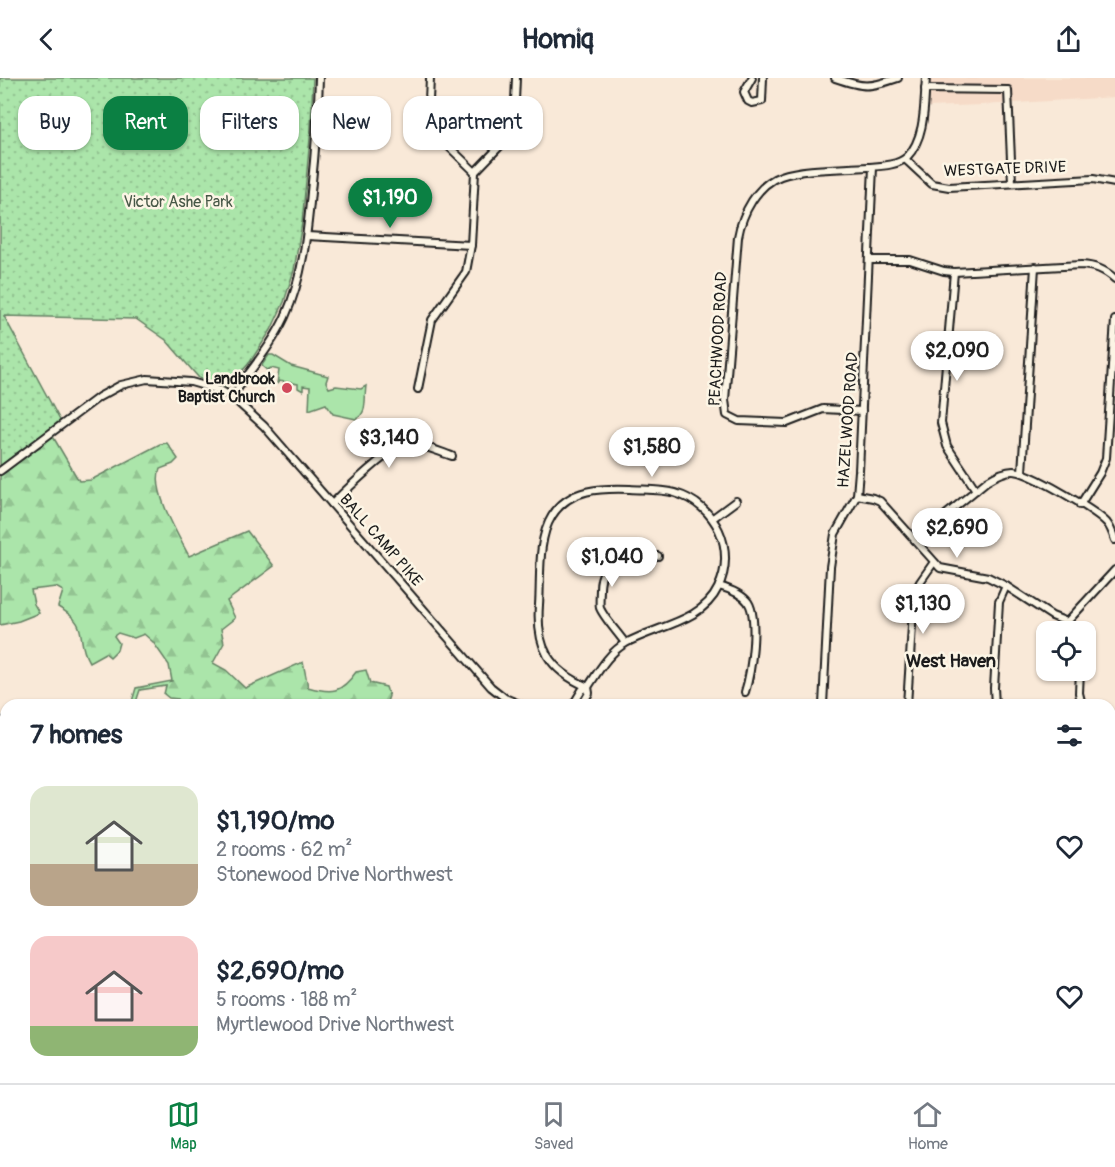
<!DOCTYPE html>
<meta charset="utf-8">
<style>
:root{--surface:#fff;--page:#f2f2f3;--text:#1f2937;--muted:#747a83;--line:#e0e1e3;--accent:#0b8043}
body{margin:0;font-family:Pangolin,sans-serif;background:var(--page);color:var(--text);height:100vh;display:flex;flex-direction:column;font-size:22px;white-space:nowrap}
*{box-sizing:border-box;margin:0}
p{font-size:20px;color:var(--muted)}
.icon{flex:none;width:33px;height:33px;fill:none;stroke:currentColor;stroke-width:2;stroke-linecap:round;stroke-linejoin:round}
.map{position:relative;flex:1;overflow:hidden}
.drawer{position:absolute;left:0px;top:621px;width:1116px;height:384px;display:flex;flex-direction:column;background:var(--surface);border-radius:18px 18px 0 0;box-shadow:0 2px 4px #0004}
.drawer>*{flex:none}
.hud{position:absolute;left:18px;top:18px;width:600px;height:54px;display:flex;gap:12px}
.fabs{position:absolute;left:1036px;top:543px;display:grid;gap:12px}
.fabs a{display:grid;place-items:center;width:60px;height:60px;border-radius:12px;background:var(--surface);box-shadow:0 2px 4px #0004;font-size:30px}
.price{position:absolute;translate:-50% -51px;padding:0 14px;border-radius:21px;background:#fff;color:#222;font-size:20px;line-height:39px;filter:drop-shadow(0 2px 3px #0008)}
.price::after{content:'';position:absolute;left:50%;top:36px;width:18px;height:14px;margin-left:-9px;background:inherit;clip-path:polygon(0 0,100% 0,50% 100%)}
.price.active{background:var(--accent);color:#fff}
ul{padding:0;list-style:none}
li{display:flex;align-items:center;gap:18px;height:150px;padding:0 30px}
li span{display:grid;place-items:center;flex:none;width:168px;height:120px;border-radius:18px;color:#555}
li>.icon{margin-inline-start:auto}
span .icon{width:72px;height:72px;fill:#fffc;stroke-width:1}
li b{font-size:26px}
h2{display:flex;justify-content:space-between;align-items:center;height:72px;padding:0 30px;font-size:26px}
.tag{padding:0 21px;border-radius:18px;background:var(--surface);box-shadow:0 2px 4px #0004;font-size:21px;line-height:54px}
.tag.active{background:var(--accent);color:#fff}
header{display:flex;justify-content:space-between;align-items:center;height:78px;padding:0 30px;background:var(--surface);font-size:27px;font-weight:700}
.tab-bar{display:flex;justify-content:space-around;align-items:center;height:84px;border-top:2px solid var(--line);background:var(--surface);font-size:16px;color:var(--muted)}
.tab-bar a{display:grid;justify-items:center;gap:3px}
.tab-bar .active{color:var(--accent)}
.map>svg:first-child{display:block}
.built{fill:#f6dbc8}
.green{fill:#abe5aa;stroke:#648063;stroke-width:1.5}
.forest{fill:url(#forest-firs);stroke:#648063;stroke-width:1.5}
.park{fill:url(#park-dots);stroke:#648063;stroke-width:1.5}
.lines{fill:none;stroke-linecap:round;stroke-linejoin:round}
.minor-casing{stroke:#1c1c1c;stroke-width:10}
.major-casing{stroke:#1c1c1c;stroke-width:13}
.highway-casing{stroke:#1c1c1c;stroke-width:14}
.minor{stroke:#fcf5e5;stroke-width:6}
.major{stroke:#fbdf96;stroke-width:8}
.highway{stroke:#fbdf96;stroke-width:9}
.poi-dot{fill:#d1495b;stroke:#fcf5e5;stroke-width:2}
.labels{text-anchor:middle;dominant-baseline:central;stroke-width:5;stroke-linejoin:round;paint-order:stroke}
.street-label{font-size:16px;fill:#1c1c1c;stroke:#fcf5e5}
.park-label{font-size:16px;fill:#475847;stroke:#fcf5e5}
.poi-label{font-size:16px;font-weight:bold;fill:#1c1c1c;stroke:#fcf5e5;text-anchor:end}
.neighbourhood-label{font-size:18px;font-weight:bold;fill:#1c1c1c;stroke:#fcf5e5}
</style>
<header><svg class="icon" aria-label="back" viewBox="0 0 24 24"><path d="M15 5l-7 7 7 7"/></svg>Homiq<svg class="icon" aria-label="share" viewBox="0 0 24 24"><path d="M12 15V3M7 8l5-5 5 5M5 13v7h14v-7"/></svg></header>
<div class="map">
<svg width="1115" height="1005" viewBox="0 0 1115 1005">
<defs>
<pattern id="forest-firs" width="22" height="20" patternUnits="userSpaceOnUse" patternTransform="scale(1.5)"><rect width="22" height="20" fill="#abe5aa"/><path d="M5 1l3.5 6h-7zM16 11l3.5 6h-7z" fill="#93c492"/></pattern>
<pattern id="park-dots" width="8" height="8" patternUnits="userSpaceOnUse" patternTransform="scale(1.5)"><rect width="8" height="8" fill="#abe5aa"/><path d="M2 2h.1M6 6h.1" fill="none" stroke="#93c492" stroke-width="1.8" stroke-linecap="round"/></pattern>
</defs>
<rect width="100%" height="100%" fill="#f9e9d8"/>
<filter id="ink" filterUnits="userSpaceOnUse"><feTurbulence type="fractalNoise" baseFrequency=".0167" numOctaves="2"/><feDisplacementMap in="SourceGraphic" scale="12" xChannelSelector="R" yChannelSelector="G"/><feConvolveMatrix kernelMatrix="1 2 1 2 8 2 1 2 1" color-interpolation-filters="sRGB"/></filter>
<g filter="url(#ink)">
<g class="built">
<path d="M930,0H1115V19L982,27L926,29Z"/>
<path d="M0,652L6,653V812L0,809Z"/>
<path d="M401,999H952L969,1005H401Z"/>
</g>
<path class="green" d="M269,277H273L291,288L328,298L326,304L329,310L336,308L361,311L366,308C364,321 368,335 356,341L333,336L326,326L309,332L310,309L303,308V313L298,310V306L279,303L277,306L279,292L271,290L267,292L263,289L262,287Z"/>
<g class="forest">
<path d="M52,357L79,403L91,402L160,366L167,365L178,381L173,386L160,391C151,412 179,459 189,478L247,453L274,488L227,523L235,540L221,551L224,565L213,585L226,592L245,610L303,584L308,609C332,616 341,615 356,594L366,592L370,605L386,609L389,618L386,627H183L178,621L169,620L164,616L166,608L140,612L135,627H131L136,610L172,603L169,587L153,564L144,556L134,560L118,555L114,558L119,565L117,572L110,579L105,575L89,584C74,559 92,548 58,529L63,513L56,509L31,512L34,526L39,535L19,543L0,547V397Z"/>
<path d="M1115,720V798L1110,801V721Z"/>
<path d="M0,895L6,898V999H132L131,1005H0Z"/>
<path d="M1115,942V1005H1009L1008,999H1110V948Z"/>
<path d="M898,999H960L971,1005H909Z"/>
</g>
<path class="park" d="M0,0H313L311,50L302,145L294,192L284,224L271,252L250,284L230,307L225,308L199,300L166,262L136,241L4,238L62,346L0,392Z"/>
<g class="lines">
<defs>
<g id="minor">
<path d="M430,0L428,45L440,60L475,94"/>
<path d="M752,0L744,14L748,23L752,25L762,23L763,0"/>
<path d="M835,0C864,10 869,10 898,0"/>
<path d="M925,11L1008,12L1012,105"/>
<path d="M905,81L932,106L949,109L1093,101L1115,105"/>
<path d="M307,158L471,167"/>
<path d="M869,182H910L944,193L954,194L1081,187C1095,188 1104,191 1115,201"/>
<path d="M954,194L941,345L947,368L976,412"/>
<path d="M418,311L432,242L466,194L471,167L475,94L502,66L514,46L516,0"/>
<path d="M232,319C250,292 271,269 285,239C303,199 307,157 311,114C315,76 318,38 319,0"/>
<path d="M862,333L823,331L787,345L739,343L727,337L725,322L738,159C742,136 757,106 781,98C804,90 843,91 868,89C880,88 897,88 907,79C926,59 924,25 926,0"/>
<path d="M0,393L99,319L121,307L147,301L191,304L222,313L232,319L264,348L491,609L505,620L522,627"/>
<path d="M1022,394L1035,189"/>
<path d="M857,417L873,420L880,423L940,490L988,499L1006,508L1052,538L1067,544"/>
<path d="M332,426C344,414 392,367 407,366C422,365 439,374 452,378"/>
<path d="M1080,427L1100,395L1106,380L1115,242"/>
<path d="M713,440L736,423"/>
<path d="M915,462L987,403C995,398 1004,393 1013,393C1029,393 1096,433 1107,445C1111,450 1113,456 1115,462"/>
<path d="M719,508C729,511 742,516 748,524C759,541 751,595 745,614"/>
<path d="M1067,544L1115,492"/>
<path d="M1067,544L1074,554"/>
<path d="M625,565C619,556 604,540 600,530C599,525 600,516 600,511C600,477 632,477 658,478"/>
<path d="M1080,592L1079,615L1082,627"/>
<path d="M573,627L582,612L588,609C598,594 610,573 626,565C656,548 702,544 718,510C737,471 716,427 675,415C661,411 645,412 630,411C602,410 569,410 552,438C537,462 541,499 539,527C536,569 548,592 588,609"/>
<path d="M582,627L589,615L588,609"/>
<path d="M823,627L830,489L835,456L857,417L859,393L873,89"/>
<path d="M907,627L914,516L920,504L934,484"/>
<path d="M995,627L994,610L999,524L1006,508"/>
<path d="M1110,675L1115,674"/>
<path d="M0,942H6"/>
<path d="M66,999L71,1005"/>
<path d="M662,999L667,1005"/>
<path d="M971,999L980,1005"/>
<path d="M989,999L994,1005"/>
<path d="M308,1005L317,999"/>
<path d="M1000,1005V999"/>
</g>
<g id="major">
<path d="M0,644L6,645"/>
<path d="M1110,834L1115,833"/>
</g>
<g id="highway">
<path d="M1110,818L1115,813"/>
<path d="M1110,839H1115"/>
</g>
</defs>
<use href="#minor" class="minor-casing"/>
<use href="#major" class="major-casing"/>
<use href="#highway" class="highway-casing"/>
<use href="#minor" class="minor"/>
<use href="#major" class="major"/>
<use href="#highway" class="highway"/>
</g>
</g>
<circle class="poi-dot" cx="287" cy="310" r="6"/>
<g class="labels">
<g class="street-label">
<text transform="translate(1005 91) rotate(-2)">WESTGATE DRIVE</text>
<text transform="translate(718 261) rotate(-87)">PEACHWOOD ROAD</text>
<text transform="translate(848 342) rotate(-86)">HAZELWOOD ROAD</text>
<text transform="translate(381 462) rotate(49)">BALL CAMP PIKE</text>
</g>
<g class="park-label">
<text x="178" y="124">Victor Ashe Park</text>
</g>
<g class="poi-label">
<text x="275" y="301">Landbrook<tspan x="275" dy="18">Baptist Church</tspan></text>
</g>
<g class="neighbourhood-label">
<text x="951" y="583">West Haven</text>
</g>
</g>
</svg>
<div class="fabs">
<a><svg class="icon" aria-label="locate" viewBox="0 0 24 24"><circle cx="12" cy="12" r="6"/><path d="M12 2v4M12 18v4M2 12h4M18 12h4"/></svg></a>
</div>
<b class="price active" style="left:390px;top:151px">$1,190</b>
<b class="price" style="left:957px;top:304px">$2,090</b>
<b class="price" style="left:389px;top:391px">$3,140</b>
<b class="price" style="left:652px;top:400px">$1,580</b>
<b class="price" style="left:957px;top:481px">$2,690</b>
<b class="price" style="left:612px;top:510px">$1,040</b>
<b class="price" style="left:923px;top:557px">$1,130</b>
<div class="hud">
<a class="tag">Buy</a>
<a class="tag active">Rent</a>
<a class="tag">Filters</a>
<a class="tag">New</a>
<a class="tag">Apartment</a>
</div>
<section class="drawer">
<h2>7 homes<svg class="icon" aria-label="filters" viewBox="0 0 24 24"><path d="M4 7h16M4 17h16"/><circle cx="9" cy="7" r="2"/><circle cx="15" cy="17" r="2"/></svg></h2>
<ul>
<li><span style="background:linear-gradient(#dfe7d0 65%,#b9a48a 0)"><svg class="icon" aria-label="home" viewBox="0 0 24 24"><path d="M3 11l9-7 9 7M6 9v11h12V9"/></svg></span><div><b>$1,190/mo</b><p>2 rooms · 62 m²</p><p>Stonewood Drive Northwest</p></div><svg class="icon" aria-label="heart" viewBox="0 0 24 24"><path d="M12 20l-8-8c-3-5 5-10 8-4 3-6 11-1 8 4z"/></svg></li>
<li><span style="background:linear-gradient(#f6c9c9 75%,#8fb573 0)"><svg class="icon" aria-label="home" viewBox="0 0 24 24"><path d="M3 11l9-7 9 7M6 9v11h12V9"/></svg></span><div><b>$2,690/mo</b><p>5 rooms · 188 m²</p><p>Myrtlewood Drive Northwest</p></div><svg class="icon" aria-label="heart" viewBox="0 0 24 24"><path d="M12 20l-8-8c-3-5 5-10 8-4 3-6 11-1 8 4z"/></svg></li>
</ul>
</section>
</div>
<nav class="tab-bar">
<a class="active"><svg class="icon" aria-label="map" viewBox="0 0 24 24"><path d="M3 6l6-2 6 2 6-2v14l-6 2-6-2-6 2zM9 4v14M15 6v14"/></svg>Map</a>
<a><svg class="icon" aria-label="saved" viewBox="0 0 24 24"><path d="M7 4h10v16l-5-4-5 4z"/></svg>Saved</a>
<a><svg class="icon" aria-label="home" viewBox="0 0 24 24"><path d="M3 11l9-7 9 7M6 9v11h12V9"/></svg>Home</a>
</nav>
